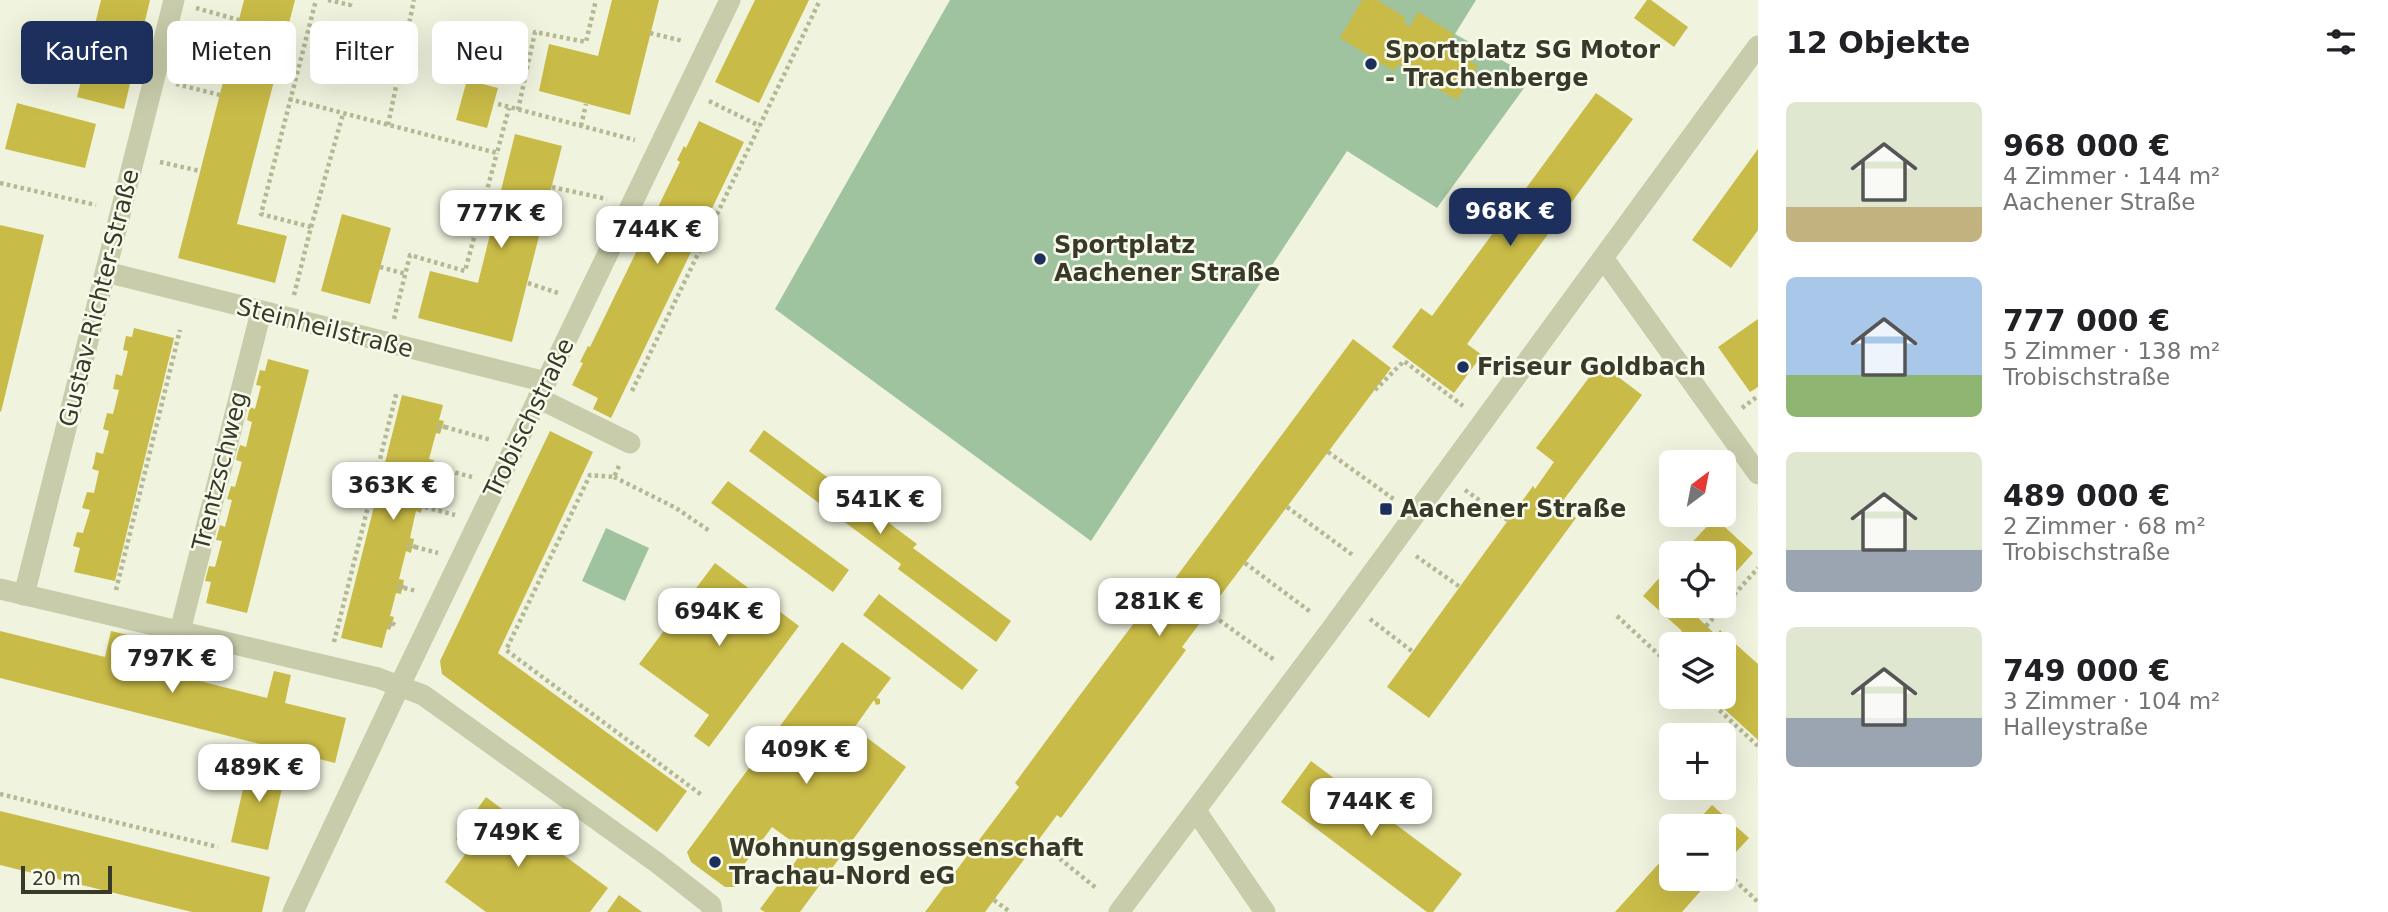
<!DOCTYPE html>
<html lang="de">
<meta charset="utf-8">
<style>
:root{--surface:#fff;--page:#f2f2f2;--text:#202124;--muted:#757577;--accent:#1d2f5c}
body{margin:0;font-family:"DejaVu Sans",sans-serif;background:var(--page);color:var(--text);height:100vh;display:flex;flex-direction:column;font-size:26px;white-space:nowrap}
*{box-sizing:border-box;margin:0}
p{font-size:23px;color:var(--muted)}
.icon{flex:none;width:38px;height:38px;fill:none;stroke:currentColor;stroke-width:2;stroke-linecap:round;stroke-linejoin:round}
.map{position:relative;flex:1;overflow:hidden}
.side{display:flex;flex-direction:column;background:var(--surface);width:630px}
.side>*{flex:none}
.guide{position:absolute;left:21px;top:21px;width:665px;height:63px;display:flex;gap:14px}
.needle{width:46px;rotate:32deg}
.tools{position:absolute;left:1659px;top:450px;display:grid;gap:14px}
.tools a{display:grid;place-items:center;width:77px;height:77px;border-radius:10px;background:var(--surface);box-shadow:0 7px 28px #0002;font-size:35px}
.scale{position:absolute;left:21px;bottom:18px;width:91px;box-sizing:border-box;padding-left:7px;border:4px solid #393929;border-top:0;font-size:19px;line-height:24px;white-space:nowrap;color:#393929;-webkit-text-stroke:5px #f8fbeb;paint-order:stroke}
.price{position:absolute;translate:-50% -60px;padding:0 16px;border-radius:14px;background:#fff;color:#222;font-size:23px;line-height:46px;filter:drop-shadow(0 2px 4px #0008)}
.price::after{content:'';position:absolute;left:50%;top:42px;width:21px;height:16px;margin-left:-10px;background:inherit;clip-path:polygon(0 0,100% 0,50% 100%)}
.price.current{background:var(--accent);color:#fff}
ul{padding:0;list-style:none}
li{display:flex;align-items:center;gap:21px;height:175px;padding:0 28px}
li span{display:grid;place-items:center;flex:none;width:196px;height:140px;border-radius:10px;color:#555}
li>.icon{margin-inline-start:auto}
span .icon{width:84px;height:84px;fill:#fffc;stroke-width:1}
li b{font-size:30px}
h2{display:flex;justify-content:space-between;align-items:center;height:84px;padding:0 28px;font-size:30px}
.tag{padding:0 24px;border-radius:10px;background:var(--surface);box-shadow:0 7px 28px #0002;font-size:24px;line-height:63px}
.tag.current{background:var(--accent);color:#fff}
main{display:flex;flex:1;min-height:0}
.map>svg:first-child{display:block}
.green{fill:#9ec39e}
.building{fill:#c9bb47}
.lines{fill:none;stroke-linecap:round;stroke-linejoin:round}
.path{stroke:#b5b894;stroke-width:4.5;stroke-dasharray:3.5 3.5;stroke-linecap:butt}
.minor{stroke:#c8ccaa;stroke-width:21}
.poi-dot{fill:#1d2f5c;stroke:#f8fbeb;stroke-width:2.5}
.labels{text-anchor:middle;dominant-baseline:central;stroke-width:5;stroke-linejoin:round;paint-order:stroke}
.poi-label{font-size:24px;font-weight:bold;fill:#393929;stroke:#f8fbeb;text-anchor:start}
.street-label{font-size:24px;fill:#393929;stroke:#f8fbeb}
</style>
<main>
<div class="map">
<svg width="1758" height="912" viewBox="0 0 1758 912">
<rect width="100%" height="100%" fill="#f0f3de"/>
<g class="green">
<path d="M950,0H1476L1455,34L1532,77L1437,208L1347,151L1091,541L775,309Z"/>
<path d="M606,528L649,548L625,601L582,581Z"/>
</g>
<g class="building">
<path d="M101,0H150L124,109L77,97Z"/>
<path d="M244,0H295L237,224L287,236L275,283L178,258Z"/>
<path d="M612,0H659L630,115L539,91L549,44L598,56Z"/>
<path d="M755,0H809L759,103L715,82Z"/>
<path d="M1362,0H1377L1406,18L1403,22L1410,27L1418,12L1454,34L1446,47L1478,66L1457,100L1398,64L1394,71L1379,62L1377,67L1367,61L1370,56L1340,38Z"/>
<path d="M1647,0H1651L1688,27L1674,47L1634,18Z"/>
<path d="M467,80L498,88L487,128L456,120Z"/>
<path d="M1596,93L1633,119L1467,344L1482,355L1454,393L1392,347L1421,308L1432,316Z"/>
<path d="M17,103L96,124L85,168L5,149Z"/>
<path d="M699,121L744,142L611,418L593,409L598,398L572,385L583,363L580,362L588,346L590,347L680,162L677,160L684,146L686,148Z"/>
<path d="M515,134L562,146L512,342L418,318L430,271L478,283Z"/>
<path d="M1758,149V230L1731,268L1692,240Z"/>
<path d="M342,214L391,228L370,304L321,291Z"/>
<path d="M0,225L44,235L1,412L0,411Z"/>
<path d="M1758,319V387L1750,392L1718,347Z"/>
<path d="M134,328L174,338L115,581L74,572L80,548L73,546L77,532L83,533L90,510L82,508L87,492L94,493L99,471L92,469L94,463L96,452L103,454L109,431L103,429L107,413L113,414L119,390L113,389L116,374L122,376L128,351L123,350L126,336L132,337Z"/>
<path d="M1353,339L1391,368L1182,647L1186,650L1061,818L1057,815L985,912H925L1019,787L1015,783L1077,699L1140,615L1145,619Z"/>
<path d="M268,359L309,370L247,613L206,603L211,582L205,581L209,566L215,567L222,541L216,540L220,525L225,527L232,500L227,499L231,486L235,487L242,462L236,460L237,455L240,445L246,447L252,422L247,420L250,407L255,409L261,386L256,385L260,370L265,371Z"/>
<path d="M1600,363L1642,395L1559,506L1576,518L1429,718L1387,687L1533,486L1535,489L1554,462L1536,448Z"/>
<path d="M402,395L443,405L439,420L444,421L440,434L436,433L429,459L434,460L430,473L427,472L420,498L424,499L421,513L416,511L410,538L414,539L411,553L406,551L399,579L404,580L401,594L396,593L390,616L394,617L390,630L387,629L382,648L341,638Z"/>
<path d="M764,430L917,544L913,548L1011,621L996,642L898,569L901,564L749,451Z"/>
<path d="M550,431L593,452L498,653L687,791L657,832L442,674L440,661Z"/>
<path d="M728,481L849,570L833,592L711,503Z"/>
<path d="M1715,518L1753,553L1724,585V553H1682Z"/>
<path d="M715,563L799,626L709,747L694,736L709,715L639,664Z"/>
<path d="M1671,565V606H1705L1696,616L1716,635L1720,630L1758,664V740L1710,696H1724V644H1671V655L1665,650L1682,631L1643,596Z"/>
<path d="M879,594L978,670L962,690L863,615Z"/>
<path d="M0,631L105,657L111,631L128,635L122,662L148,668L152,651L164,655L160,671L267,698L274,671L291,675L285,703L346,718L335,763L0,678Z"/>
<path d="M842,642L891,678L876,698L880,699V704L876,705L874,700L854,728L906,767L800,912H765L760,909L804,850L772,827L740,870L745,873L735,887H725L691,862L687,852Z"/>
<path d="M250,758L287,766L268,850L231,842Z"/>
<path d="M1311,761L1462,874L1433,912H1427L1281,802Z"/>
<path d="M486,797L608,888L590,912H486L445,882L469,849L456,839Z"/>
<path d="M1712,805L1749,838L1724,865V826H1693Z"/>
<path d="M0,811L270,877L262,912H192L0,865Z"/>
<path d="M1671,850V878H1712L1682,912H1615Z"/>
<path d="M619,895L642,912H607Z"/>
</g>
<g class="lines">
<g class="path">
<path d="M328,0L350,5L351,0"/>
<path d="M196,8L239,20"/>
<path d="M650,33L683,41"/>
<path d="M176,84L220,95"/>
<path d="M289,99L497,153L509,108"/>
<path d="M709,101L760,126"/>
<path d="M498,104L635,140"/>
<path d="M518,110L535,32L586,42L596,0"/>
<path d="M388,125L414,0"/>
<path d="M581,126L586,104"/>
<path d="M160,162L200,171"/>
<path d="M0,183L96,205"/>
<path d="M552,187L607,199"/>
<path d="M311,227L343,114"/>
<path d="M380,267L406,274"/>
<path d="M528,283L561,294"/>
<path d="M294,295L311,227L261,214L316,0"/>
<path d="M394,319L410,255L465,271L497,153"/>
<path d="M1375,390L1404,361L1463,406"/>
<path d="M632,391L820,0"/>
<path d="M1742,408L1758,396"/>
<path d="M445,427L491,440"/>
<path d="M437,429L445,427L438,424"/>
<path d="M1328,452L1395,500"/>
<path d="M619,466L614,477L590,475L506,650L703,796"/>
<path d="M435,467L472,477"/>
<path d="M427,468L435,467L429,463"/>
<path d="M614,477L676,508L711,532"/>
<path d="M1465,490L1509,521"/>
<path d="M418,507H425L419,502"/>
<path d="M425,507L455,515"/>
<path d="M1287,507L1354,556"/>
<path d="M407,547H415L409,543"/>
<path d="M415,547L438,553"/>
<path d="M1416,556L1460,587"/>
<path d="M1245,563L1312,613"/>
<path d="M397,588H404L398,583"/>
<path d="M404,588L417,591"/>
<path d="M116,590L180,330"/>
<path d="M1208,612L1276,661"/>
<path d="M1617,616L1671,666"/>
<path d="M1370,619L1413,652"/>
<path d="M388,625H395L389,621"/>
<path d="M1706,626L1758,568"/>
<path d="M334,642L397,391"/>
<path d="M1704,696L1758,746"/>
<path d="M0,794L218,847"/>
<path d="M1038,841L1096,888"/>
<path d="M1724,870L1758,902"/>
<path d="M994,900L1010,912"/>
</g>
<g class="minor">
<path d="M1603,258L1758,474"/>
<path d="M106,272L546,382"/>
<path d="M538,398L630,443"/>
<path d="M0,589L378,678L423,695L656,862L711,905L712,912"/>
<path d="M24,595L174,0"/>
<path d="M180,631L261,312"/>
<path d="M1196,811L1265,912"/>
<path d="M293,912L400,685L730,0"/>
<path d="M1119,912L1332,628L1758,46"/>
</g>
</g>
<g class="poi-dot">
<circle cx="1371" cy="64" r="7"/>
<circle cx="1040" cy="259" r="7"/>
<circle cx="1463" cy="367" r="7"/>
<rect x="1379" y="502" width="14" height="14" rx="3.5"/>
<circle cx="715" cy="862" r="7"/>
</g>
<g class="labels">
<g class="poi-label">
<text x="1385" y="50">Sportplatz SG Motor<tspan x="1385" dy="28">- Trachenberge</tspan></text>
<text x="1054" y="245">Sportplatz<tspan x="1054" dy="28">Aachener Straße</tspan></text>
<text x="1477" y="367">Friseur Goldbach</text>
<text x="1400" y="509">Aachener Straße</text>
<text x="729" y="848">Wohnungsgenossenschaft<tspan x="729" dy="28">Trachau-Nord eG</tspan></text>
</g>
<g class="street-label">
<text transform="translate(99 298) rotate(-76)">Gustav-Richter-Straße</text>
<text transform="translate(325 328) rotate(14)">Steinheilstraße</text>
<text transform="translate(529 418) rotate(-64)">Trobischstraße</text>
<text transform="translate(220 471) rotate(-76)">Trentzschweg</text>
</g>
</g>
</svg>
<div class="tools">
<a><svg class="needle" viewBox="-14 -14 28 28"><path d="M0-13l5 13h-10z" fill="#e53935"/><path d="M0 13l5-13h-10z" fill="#757577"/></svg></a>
<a><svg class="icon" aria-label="locate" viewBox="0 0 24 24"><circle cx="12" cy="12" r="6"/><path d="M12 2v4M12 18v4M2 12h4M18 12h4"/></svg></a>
<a><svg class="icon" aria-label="layers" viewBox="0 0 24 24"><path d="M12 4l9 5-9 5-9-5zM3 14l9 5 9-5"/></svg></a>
<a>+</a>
<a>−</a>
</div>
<div class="scale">20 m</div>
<b class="price current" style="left:1510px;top:248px">968K €</b>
<b class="price" style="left:501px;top:250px">777K €</b>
<b class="price" style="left:657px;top:266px">744K €</b>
<b class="price" style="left:393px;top:522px">363K €</b>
<b class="price" style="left:880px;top:536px">541K €</b>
<b class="price" style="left:1159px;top:638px">281K €</b>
<b class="price" style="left:719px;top:648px">694K €</b>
<b class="price" style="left:172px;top:695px">797K €</b>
<b class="price" style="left:806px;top:786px">409K €</b>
<b class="price" style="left:259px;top:804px">489K €</b>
<b class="price" style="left:1371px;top:838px">744K €</b>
<b class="price" style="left:518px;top:869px">749K €</b>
<div class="guide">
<a class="tag current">Kaufen</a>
<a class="tag">Mieten</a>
<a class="tag">Filter</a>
<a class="tag">Neu</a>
</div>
</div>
<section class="side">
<h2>12 Objekte<svg class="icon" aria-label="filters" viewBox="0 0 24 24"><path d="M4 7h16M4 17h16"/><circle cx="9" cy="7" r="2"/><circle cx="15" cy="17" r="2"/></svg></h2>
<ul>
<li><span style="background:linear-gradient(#dfe7d0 75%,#c2b280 0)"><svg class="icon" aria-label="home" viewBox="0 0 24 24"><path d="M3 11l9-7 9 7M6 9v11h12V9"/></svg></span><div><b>968 000 €</b><p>4 Zimmer · 144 m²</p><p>Aachener Straße</p></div></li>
<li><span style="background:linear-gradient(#a9c7e8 70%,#8fb573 0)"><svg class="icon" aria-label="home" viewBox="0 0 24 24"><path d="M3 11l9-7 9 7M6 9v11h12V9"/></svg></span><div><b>777 000 €</b><p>5 Zimmer · 138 m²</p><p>Trobischstraße</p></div></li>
<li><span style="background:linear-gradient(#dfe7d0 70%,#9aa5b1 0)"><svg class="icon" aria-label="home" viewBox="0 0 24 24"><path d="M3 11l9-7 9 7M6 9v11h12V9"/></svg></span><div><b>489 000 €</b><p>2 Zimmer · 68 m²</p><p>Trobischstraße</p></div></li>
<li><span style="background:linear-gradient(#dfe7d0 65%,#9aa5b1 0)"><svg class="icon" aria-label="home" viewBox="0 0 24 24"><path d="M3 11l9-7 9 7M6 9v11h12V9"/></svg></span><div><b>749 000 €</b><p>3 Zimmer · 104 m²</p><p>Halleystraße</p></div></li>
</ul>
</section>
</main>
